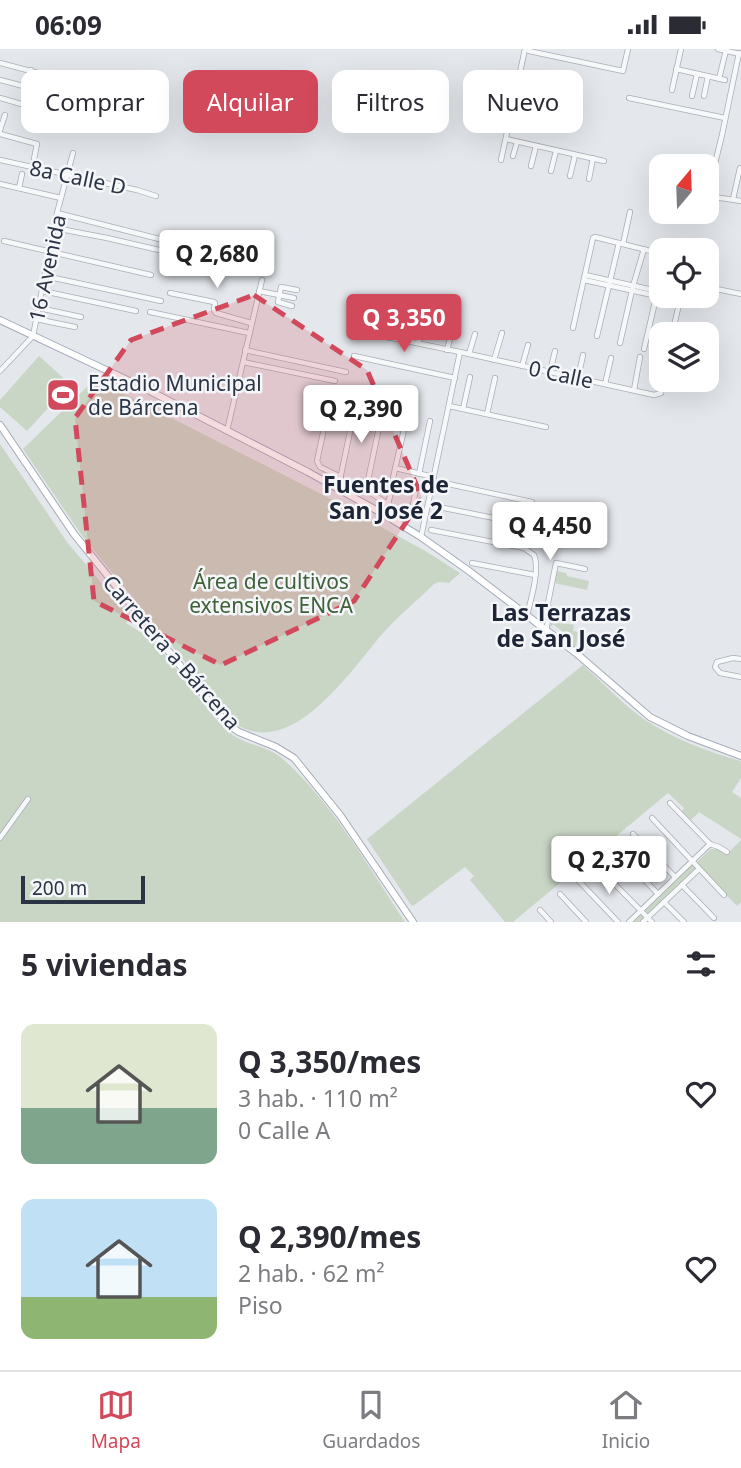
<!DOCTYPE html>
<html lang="es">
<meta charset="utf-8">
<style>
:root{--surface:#fff;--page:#f7f7f7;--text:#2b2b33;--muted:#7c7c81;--line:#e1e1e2;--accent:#d1495b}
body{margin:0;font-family:"Noto Sans",sans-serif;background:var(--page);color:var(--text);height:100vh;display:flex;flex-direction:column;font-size:26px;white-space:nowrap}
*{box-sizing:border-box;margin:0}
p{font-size:23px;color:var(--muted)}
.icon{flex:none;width:38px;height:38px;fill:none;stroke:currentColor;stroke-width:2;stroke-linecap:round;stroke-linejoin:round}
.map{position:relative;height:873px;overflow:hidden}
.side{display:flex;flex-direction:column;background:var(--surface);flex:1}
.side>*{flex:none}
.hud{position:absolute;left:21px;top:21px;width:700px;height:63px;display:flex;gap:14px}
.needle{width:46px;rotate:19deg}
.controls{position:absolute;left:649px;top:105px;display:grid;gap:14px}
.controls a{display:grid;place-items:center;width:70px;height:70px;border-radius:14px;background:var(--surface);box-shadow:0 7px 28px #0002;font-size:35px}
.scale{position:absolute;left:21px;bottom:18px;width:124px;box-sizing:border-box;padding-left:7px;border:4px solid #2b3445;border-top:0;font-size:19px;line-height:24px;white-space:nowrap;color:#2b3445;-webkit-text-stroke:5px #f4f6f9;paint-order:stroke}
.price{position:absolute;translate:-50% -60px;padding:0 16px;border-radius:7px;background:#fff;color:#222;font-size:23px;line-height:46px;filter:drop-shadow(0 2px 4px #0008)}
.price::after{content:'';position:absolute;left:50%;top:42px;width:21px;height:16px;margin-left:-10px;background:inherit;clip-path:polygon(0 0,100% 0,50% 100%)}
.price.active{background:var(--accent);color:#fff}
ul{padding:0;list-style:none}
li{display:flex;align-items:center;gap:21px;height:175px;padding:0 21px}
li span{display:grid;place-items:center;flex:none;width:196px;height:140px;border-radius:14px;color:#555}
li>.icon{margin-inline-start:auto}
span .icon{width:84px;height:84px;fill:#fffc;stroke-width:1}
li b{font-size:30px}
h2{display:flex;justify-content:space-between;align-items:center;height:84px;padding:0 21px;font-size:30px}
.chip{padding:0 24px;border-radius:14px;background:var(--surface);box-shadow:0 7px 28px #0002;font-size:24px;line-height:63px}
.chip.active{background:var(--accent);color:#fff}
.status{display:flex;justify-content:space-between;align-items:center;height:49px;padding:0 35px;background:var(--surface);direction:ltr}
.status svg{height:19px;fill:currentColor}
.tab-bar{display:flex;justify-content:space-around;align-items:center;height:98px;border-top:2px solid var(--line);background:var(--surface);font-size:19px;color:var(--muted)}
.tab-bar a{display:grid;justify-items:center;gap:4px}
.tab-bar .active{color:var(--accent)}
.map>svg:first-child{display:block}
.green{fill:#c9d6c5}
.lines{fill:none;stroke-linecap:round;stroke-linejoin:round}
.minor-casing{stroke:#a9aeb7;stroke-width:6}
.major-casing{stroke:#a3abb8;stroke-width:8}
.minor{stroke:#f7f8fa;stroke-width:4.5}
.major{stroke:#fff;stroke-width:6}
.marked{fill:#d1495b;fill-opacity:0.2;stroke:#d1495b;stroke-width:5;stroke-dasharray:14 9;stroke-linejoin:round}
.labels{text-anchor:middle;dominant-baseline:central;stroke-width:5;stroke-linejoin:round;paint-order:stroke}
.street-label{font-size:21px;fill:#2b3445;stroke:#f4f6f9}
.poi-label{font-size:21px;fill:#2b3445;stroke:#f4f6f9;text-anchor:start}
.park-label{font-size:21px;fill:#3f6138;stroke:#f4f6f9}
.neighbourhood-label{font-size:23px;font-weight:bold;fill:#1d2536;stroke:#f4f6f9}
</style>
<div class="status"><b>06:09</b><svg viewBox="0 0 49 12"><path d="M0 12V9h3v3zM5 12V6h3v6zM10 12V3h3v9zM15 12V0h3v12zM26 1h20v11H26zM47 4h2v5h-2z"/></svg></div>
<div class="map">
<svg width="741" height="873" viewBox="0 0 741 873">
<rect width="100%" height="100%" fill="#e4e7ec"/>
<g class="green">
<path d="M39,307L70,335L27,382L0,358V351Z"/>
<path d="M95,330L327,448L427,503L460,524L449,534L439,533L434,535C417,552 400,565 384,583C353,618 297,706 241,678C235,675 230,668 226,663L83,488L23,400Z"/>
<path d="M0,395L67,493L125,562L128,570L126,574L153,591L215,669C221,675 227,683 234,687C250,697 268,697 283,710C333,755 368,817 405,873H0Z"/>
<path d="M557,522L566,524L567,527L589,532L587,541L554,534Z"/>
<path d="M552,562H553L552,568L555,569V572L574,576L573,582L578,583L576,599L567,591L568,587L553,575L551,578L550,576Z"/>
<path d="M583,616C603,634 622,655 645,671C674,690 708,703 741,712V729L732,743L741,749V790L699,763L691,771L682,762L684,759L668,744L513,873H505L470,831L474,827L465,818L413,857L411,856L367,790Z"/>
<path d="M741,791V853L737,857L696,814L711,800H715L718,797L726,806Z"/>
<path d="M692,812L699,820L643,873H629Z"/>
</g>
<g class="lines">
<defs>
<g id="minor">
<path d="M718,0L740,5"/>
<path d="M529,2L623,22L628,0"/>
<path d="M739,4L722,86L708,143L714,148L741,152"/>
<path d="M0,14L80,35"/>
<path d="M676,20L725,31"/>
<path d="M719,30L726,1"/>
<path d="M0,31L76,51"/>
<path d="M28,39L31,21"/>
<path d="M672,41L681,0"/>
<path d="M692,47L697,25"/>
<path d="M704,47L708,27"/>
<path d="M0,49L59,66"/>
<path d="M629,49L725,69"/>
<path d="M0,81L5,66"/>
<path d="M0,85L37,95L34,110"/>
<path d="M506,90L604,112"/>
<path d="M513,107L517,93"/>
<path d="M0,111L137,141L156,147"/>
<path d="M501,111L525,0"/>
<path d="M531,117L536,97"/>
<path d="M551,122L556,102"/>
<path d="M570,127L575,106"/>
<path d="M589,130L593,109"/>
<path d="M0,135L61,149"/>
<path d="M19,139L22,125"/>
<path d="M733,150L740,119"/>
<path d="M57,164L175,194"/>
<path d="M55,179L107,189L159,201"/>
<path d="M4,192L151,226"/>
<path d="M623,195L630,163"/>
<path d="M585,226L662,243"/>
<path d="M45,227L161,252"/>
<path d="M584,231L680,252"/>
<path d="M707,238L741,245"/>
<path d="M43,242L136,262"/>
<path d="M259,242L294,249"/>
<path d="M170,244L214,253L215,254L214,261L216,264L251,274"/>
<path d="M292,257L278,253L281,238L297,241"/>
<path d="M367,258L360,279V282L363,283L460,303L654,346L661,344L664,331"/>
<path d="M39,259L81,268"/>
<path d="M150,263L249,284"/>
<path d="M36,270L75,278"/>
<path d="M573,279L593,189L595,188L662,205"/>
<path d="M672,285L681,247"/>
<path d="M597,287L619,194"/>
<path d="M389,289L398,265"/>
<path d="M418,294L424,271"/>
<path d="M620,294L633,237L644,200"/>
<path d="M644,300L662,223"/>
<path d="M245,301L346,323"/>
<path d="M447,301L453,278"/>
<path d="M469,305L475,285"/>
<path d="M354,307L455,329"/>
<path d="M494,311L502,284"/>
<path d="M243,313L335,332"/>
<path d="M522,317L528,296"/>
<path d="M0,322L33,287L57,164L73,104"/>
<path d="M550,323L555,302"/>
<path d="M578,329L583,306"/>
<path d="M605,335L611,309"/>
<path d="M634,341L640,308"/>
<path d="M331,347L317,412L320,418L341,428"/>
<path d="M449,357L546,378"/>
<path d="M383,359L366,441L408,468L411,466L416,440"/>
<path d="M463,360L470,328"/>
<path d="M487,365L495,329"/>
<path d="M227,382L262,231"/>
<path d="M395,419L434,428"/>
<path d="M419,425L430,372"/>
<path d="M393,429L407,367"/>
<path d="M439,433L532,453L524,499"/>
<path d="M338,440L356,354"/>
<path d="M434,457L529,476"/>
<path d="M385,466L393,436"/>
<path d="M431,481L524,499L534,506C540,520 531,551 527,566"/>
<path d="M421,488L460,303"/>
<path d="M472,514L535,526"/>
<path d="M547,559L556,514L585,520"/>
<path d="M541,576L545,558L551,559L546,581"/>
<path d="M741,610L733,609L717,613L715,618L720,624L741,628"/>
<path d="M670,754L710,795L719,798L727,803"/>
<path d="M652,769L724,846"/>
<path d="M633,785L675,828"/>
<path d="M0,789L28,750"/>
<path d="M614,799L658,845"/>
<path d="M595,815L652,873"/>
<path d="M577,830L618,873"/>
<path d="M682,836L714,869"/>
<path d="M560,845L586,873"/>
<path d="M664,853L684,873"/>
<path d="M540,861L551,873"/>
<path d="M629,873L710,795"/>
<path d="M643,873L699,820"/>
</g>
<g id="major">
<path d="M0,271L140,337L308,423L385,466L421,488L469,522L576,604L650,668L688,687L741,707"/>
<path d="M0,376L74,485L220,666L230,677L239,683L276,698L294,709L340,766L413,873"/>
</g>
</defs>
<use href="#minor" class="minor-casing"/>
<use href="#major" class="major-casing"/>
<use href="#minor" class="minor"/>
<use href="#major" class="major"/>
</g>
<path class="marked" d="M254,246L367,321L422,449L354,552L221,616L94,552L75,369L131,291Z"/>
<defs>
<symbol id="stadium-square" viewBox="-11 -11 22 22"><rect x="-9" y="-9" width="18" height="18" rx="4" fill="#d1495b" stroke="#f4f6f9"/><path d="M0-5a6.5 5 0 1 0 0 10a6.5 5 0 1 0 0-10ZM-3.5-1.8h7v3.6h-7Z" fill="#fff"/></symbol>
</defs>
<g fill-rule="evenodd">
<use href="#stadium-square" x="44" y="327" width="38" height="38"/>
</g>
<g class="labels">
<g class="street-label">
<text transform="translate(78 128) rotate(12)">8a Calle D</text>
<text transform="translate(47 219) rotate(-78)">16 Avenida</text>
<text transform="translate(561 325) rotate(12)">0 Calle</text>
<text transform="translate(172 603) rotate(49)">Carretera a Bárcena</text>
</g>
<g class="poi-label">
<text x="88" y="334">Estadio Municipal<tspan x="88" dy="24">de Bárcena</tspan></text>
</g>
<g class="park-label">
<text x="271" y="532">Área de cultivos<tspan x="271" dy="24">extensivos ENCA</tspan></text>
</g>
<g class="neighbourhood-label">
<text x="386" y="435">Fuentes de<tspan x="386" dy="26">San José 2</tspan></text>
<text x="561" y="563">Las Terrazas<tspan x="561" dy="26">de San José</tspan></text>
</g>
</g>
</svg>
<div class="controls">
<a><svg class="needle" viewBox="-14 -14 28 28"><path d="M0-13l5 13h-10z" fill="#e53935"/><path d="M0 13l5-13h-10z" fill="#7c7c81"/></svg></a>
<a><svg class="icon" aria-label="locate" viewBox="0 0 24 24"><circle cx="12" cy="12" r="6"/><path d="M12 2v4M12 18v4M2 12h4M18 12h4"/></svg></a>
<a><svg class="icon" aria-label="layers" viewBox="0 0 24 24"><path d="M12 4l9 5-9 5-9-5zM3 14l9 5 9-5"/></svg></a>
</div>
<div class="scale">200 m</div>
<b class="price" style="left:217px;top:241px">Q 2,680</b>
<b class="price active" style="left:404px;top:305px">Q 3,350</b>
<b class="price" style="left:361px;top:396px">Q 2,390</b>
<b class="price" style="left:550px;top:513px">Q 4,450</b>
<b class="price" style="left:609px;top:847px">Q 2,370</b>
<div class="hud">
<a class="chip">Comprar</a>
<a class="chip active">Alquilar</a>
<a class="chip">Filtros</a>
<a class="chip">Nuevo</a>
</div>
</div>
<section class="side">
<h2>5 viviendas<svg class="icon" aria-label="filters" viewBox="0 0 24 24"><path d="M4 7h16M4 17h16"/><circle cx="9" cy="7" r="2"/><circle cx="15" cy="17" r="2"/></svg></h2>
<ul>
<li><span style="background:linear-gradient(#dfe7d0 60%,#7fa58c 0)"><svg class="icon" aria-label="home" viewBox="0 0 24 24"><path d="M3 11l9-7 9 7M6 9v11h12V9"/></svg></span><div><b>Q 3,350/mes</b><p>3 hab. · 110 m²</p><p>0 Calle A</p></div><svg class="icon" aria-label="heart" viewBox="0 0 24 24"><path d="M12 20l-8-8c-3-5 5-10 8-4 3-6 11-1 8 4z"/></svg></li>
<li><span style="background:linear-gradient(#bfe0f5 70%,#8fb573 0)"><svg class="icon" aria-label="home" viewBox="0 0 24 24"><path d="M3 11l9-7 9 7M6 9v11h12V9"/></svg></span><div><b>Q 2,390/mes</b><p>2 hab. · 62 m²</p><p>Piso</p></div><svg class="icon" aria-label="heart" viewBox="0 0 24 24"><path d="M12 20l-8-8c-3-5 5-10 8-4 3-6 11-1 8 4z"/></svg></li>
</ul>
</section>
<nav class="tab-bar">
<a class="active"><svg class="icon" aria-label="map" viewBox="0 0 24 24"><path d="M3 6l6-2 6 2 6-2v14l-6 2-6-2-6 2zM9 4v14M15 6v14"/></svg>Mapa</a>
<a><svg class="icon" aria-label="saved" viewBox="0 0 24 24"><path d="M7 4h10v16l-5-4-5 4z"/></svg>Guardados</a>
<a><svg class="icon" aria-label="home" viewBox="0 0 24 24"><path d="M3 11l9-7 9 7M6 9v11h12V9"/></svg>Inicio</a>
</nav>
